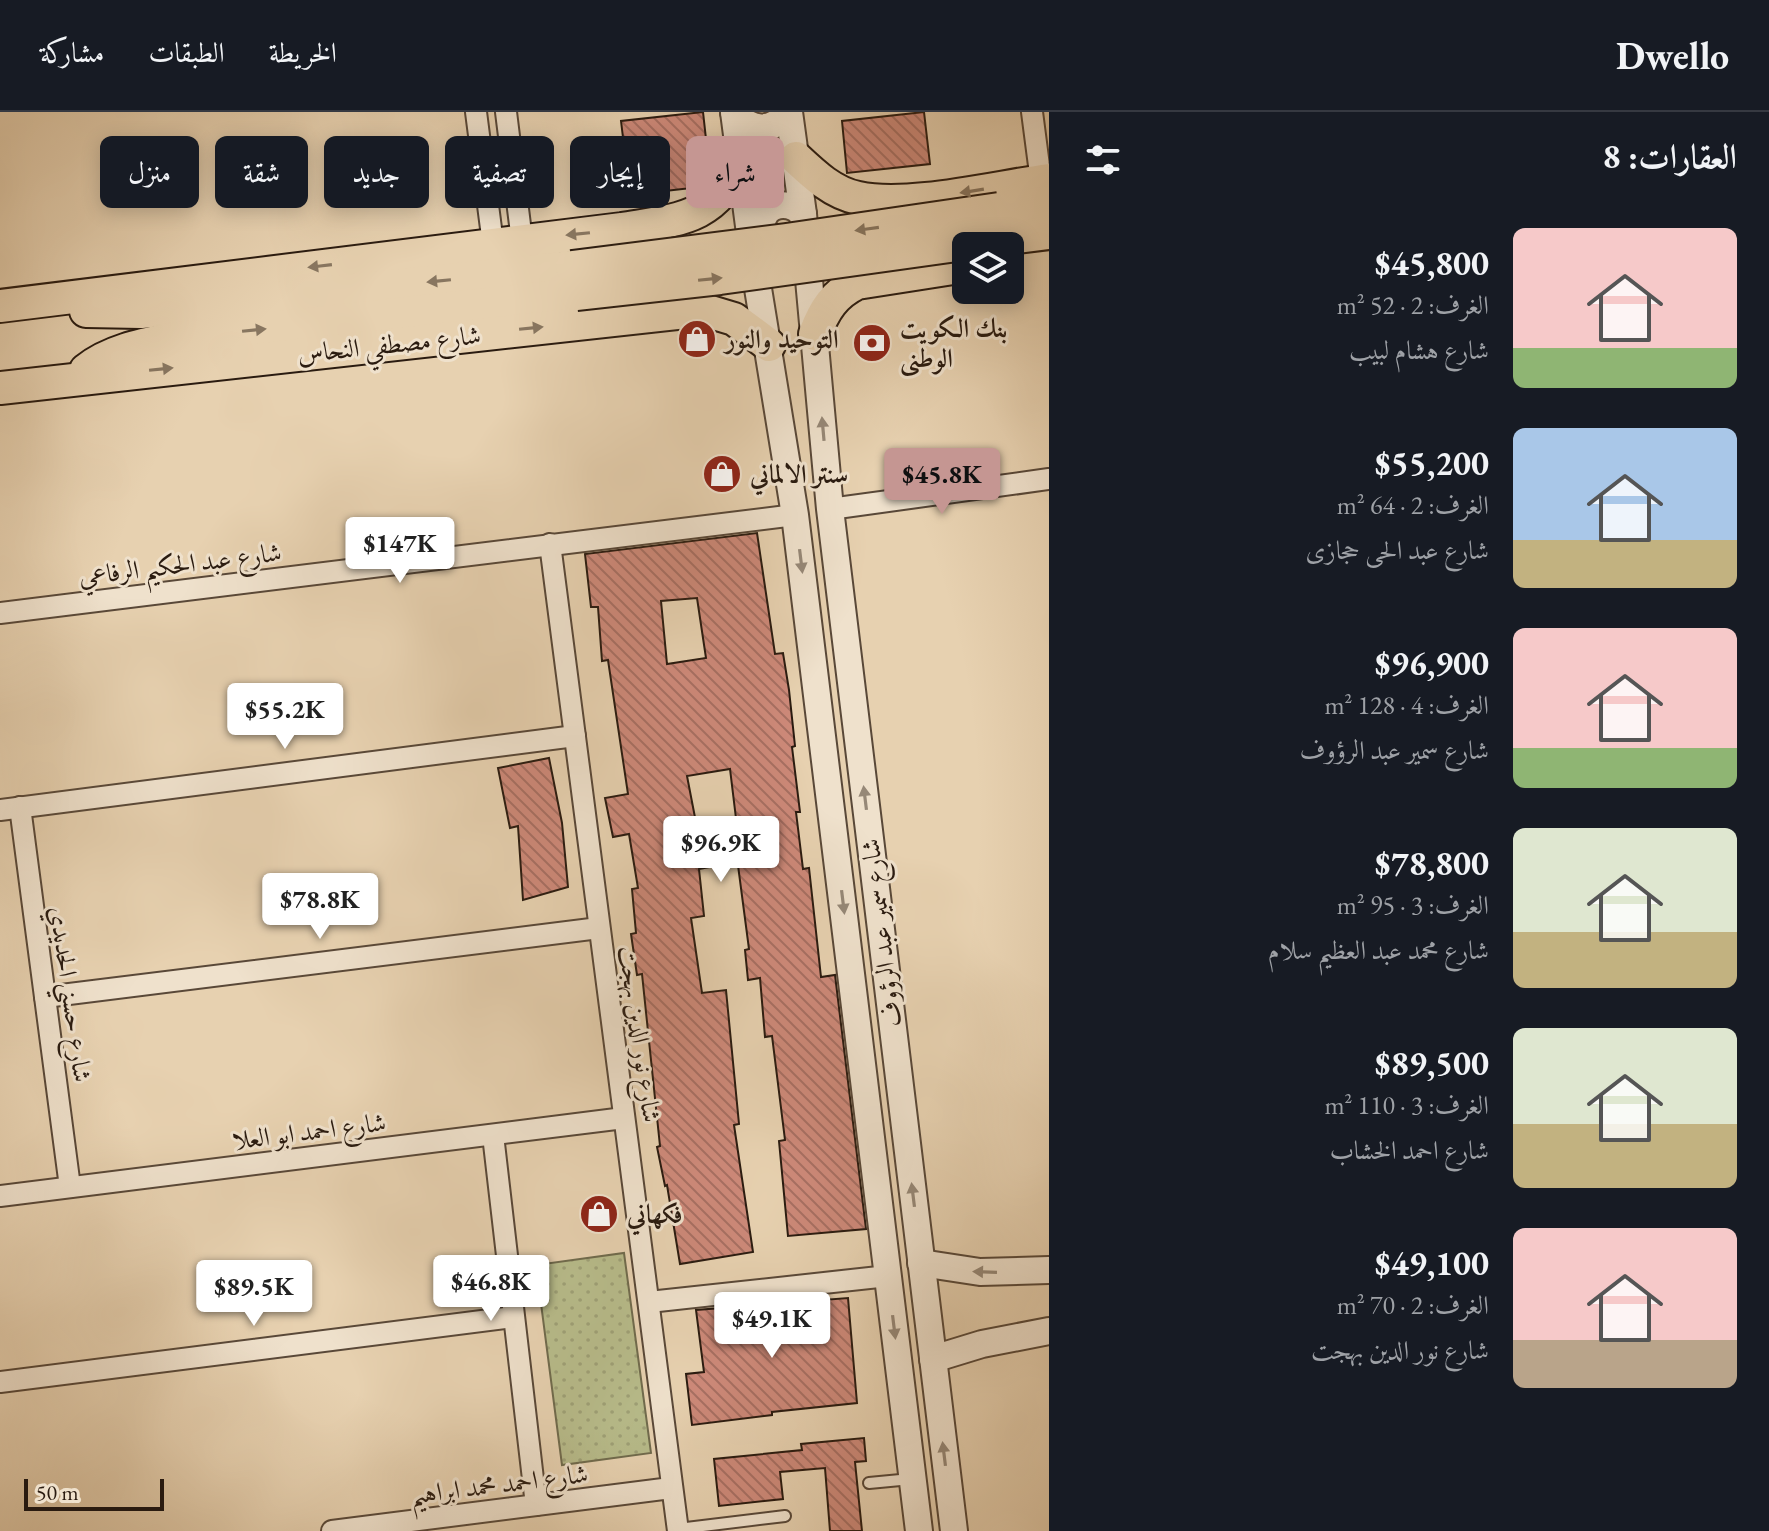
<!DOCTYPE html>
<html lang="ar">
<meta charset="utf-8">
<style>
:root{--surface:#171b24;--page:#20242c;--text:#f1f3f6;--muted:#9ea1a6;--line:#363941;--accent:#c59692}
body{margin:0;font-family:"EB Garamond",Amiri,serif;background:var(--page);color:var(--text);direction:rtl;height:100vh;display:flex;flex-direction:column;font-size:30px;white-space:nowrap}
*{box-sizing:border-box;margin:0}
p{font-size:26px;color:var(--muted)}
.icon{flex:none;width:44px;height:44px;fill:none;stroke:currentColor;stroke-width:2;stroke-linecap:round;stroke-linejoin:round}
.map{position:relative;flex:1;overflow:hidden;direction:ltr}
.side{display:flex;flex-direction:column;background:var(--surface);width:720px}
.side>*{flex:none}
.banner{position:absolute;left:24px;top:24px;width:760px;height:72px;direction:rtl;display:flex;gap:16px}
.fabs{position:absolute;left:952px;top:120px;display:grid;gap:16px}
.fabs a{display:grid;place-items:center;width:72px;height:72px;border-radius:12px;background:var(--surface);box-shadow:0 4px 20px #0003;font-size:40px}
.scale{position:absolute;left:24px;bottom:20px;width:140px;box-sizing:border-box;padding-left:8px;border:4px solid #2a1b10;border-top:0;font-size:22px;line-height:28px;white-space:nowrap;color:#2a1b10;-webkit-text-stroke:6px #efe1cc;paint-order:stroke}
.price{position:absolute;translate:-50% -68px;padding:0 18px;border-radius:8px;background:#fff;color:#222;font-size:26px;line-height:52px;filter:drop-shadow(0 2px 4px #0008)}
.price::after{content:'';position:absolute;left:50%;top:48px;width:24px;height:18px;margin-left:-12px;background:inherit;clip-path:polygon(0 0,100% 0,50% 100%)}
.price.active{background:var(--accent);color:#111}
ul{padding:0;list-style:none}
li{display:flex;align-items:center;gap:24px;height:200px;padding:0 32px}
li span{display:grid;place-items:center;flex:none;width:224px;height:160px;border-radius:12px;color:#555}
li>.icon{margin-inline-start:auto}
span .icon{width:96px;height:96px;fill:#fffc;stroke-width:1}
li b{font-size:34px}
h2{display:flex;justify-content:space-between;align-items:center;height:96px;padding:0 32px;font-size:34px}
.tag{padding:0 28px;border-radius:12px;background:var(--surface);box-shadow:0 4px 20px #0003;font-size:28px;line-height:72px}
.tag.active{background:var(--accent);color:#111}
header{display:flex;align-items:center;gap:48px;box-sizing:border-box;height:112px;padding:0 40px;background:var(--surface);border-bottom:2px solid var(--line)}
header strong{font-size:38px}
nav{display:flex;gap:44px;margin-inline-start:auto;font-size:28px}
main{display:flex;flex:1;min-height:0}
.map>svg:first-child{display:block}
.garden{fill:url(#garden-dots);stroke:#706b4d;stroke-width:2}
.building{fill:url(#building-back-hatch);stroke:#2a1b10;stroke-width:2;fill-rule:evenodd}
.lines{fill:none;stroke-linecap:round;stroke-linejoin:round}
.service-casing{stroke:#594838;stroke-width:14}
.minor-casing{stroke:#594838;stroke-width:24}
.tertiary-casing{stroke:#594838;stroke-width:30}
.primary-casing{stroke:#2a1b10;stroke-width:36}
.service{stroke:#efe1cc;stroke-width:10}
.minor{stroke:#efe1cc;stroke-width:20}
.tertiary{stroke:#efe1cc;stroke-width:26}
.primary{stroke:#e7d1b0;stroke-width:32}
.primary-bridge-casing{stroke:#2a1b10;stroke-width:36;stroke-linecap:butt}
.primary-bridge{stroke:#e7d1b0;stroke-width:32}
.oneway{fill:#887660}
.oneway2{fill:#968877}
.labels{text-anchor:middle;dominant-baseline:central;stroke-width:6;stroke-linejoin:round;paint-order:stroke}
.poi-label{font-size:26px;font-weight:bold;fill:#2a1b10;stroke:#efe1cc;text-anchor:start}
.street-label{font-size:26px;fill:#2a1b10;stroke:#efe1cc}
</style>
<header>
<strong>Dwello</strong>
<nav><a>الخريطة</a><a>الطبقات</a><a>مشاركة</a></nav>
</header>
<main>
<section class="side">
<h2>العقارات: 8<svg class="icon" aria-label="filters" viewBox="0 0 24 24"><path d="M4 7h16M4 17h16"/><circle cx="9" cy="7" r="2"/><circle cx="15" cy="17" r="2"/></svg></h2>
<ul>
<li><span style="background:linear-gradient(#f6c9c9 75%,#8fb573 0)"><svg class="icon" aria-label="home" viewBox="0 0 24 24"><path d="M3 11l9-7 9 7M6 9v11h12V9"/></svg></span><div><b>$45,800</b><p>الغرف: 2 · 52 m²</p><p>شارع هشام لبيب</p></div></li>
<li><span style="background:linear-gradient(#a9c7e8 70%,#c2b280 0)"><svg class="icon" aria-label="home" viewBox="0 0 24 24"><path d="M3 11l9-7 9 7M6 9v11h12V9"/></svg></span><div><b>$55,200</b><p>الغرف: 2 · 64 m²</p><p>شارع عبد الحى حجازى</p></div></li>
<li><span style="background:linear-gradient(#f6c9c9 75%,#8fb573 0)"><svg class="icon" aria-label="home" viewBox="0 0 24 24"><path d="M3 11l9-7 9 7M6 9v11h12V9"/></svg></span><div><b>$96,900</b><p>الغرف: 4 · 128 m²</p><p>شارع سمير عبد الرؤوف</p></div></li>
<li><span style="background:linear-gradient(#dfe7d0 65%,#c2b280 0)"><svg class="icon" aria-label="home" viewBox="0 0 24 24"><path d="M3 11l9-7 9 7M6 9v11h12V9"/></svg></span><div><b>$78,800</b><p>الغرف: 3 · 95 m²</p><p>شارع محمد عبد العظيم سلام</p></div></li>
<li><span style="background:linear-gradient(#dfe7d0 60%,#c2b280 0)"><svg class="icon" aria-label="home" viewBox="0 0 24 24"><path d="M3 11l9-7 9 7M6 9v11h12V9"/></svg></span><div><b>$89,500</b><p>الغرف: 3 · 110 m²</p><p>شارع احمد الخشاب</p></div></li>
<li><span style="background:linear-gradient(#f6c9c9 70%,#b9a48a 0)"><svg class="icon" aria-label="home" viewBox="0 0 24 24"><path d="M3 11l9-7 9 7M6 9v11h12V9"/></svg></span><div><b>$49,100</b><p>الغرف: 2 · 70 m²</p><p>شارع نور الدين بهجت</p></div></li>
</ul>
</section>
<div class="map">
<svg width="1049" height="1419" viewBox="0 0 1049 1419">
<defs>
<pattern id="garden-dots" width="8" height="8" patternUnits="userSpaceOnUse" patternTransform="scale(2)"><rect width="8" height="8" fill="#b7bb8a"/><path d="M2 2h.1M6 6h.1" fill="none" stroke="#9ea076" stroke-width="1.8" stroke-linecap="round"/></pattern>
<pattern id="building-back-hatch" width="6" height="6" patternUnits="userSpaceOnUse" patternTransform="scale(2)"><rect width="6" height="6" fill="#cd8979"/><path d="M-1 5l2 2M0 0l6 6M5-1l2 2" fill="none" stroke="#a76f62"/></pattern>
</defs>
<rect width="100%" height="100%" fill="#e7d1b0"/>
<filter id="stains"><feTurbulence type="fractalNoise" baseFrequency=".0025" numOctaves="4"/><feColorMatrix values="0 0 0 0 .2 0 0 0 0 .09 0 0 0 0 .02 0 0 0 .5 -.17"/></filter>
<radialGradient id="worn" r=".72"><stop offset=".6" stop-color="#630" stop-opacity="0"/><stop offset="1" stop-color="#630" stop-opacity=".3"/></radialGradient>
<path class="garden" d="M624,1141L651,1341L562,1353L536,1153Z"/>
<g class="building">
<path d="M703,0L710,63L705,70L700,75L630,83L621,9Z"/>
<path d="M924,0L930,52L847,61L842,9Z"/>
<path d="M757,421L775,542L783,541L789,578L795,634L792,635L800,700H796L803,757L809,756L821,865L835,863L866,1117L788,1124L779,1029L785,1028L772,924L765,925L760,866L748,868L745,838L749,837L734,723H738L730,657L687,664L698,721L704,720L710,755L699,757L704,804L691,806L702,881L726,878L739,1012L734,1013L753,1140L680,1152L667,1073L665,1074L657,1035L660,1034L642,862L637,863L631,822L636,821L632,777L638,776L629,722L613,725L605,686L628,682L608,548L602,549L598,495H591L585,442ZM697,486L706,546L667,552L661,489Z"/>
<path d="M549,646L562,711L568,775L523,788L518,714L510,716L498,656Z"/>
<path d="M848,1186L857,1291L772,1300V1303L692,1313L686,1262L704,1260L696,1198Z"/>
<path d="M864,1326L866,1349L855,1350L862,1419H830L825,1356L780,1360L783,1387L719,1394L714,1347L802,1338L801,1332Z"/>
</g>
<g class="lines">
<defs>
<g id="service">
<path d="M869,1371L911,1367"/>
<path d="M678,1417L785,1404"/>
</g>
<g id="minor">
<path d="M476,0L493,132"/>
<path d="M506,0L522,129"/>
<path d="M1032,0L1041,69"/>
<path d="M830,397L1049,367"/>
<path d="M550,432L678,1419"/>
<path d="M0,501L795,403"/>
<path d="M20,695L70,1075"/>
<path d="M0,698L575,624"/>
<path d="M45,885L599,816"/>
<path d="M493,1023L536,1393"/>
<path d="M0,1084L624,1006"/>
<path d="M649,1190L888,1164"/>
<path d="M0,1270L513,1205"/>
<path d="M332,1419L671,1376"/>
</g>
<g id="tertiary">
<path d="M734,0L754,152L795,403L919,1419"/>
<path d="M734,0C751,20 772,21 788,0"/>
<path d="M789,0L803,102L830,397L954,1419"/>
<path d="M763,138C762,130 760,119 762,111C765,89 791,89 803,102"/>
<path d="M921,1151L980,1160L1049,1158"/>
<path d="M933,1247L982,1232L1049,1219"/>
</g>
<g id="primary">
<path d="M796,46C814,63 833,81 858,86C908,97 996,75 1049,68"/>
<path d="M999,97L1049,90"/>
<path d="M1000,127L1049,121"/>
<path d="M0,194L622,117C676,108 717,108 739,49"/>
<path d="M86,199L141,200L572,155"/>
<path d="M815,222C824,198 834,182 857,171L966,154"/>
<path d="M86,258C110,239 141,233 171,227L576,182"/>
<path d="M0,276L704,198L734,207L769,233"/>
</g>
</defs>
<use href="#service" class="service-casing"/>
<use href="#minor" class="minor-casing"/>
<use href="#tertiary" class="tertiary-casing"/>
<use href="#primary" class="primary-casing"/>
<use href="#service" class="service"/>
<use href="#minor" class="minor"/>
<use href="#tertiary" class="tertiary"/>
<use href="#primary" class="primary"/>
<defs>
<g id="primary-bridge">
<path d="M572,155L786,128L999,97"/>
<path d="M576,182L720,166L1000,127"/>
</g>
</defs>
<use href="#primary-bridge" class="primary-bridge-casing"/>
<use href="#primary-bridge" class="primary-bridge"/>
</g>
<defs><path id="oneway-solid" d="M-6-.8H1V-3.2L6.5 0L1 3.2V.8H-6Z" transform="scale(2)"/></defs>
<g class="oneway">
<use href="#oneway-solid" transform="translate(972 79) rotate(171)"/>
<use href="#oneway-solid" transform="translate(867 117) rotate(172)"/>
<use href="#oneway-solid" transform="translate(578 122) rotate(174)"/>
<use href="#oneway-solid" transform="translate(320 154) rotate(173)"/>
<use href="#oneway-solid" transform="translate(710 167) rotate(-6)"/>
<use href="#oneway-solid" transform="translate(439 169) rotate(174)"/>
<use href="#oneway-solid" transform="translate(531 216) rotate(-6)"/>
<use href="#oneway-solid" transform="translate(254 218) rotate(-6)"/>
<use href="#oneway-solid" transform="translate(161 257) rotate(-6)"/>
</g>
<g class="oneway2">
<use href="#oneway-solid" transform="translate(823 317) rotate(-95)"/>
<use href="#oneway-solid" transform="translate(801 449) rotate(83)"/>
<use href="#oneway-solid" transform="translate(865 686) rotate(-97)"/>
<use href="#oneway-solid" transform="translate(843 790) rotate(83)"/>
<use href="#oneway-solid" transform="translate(913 1083) rotate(-97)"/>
<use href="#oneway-solid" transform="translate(985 1160) rotate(-178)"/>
<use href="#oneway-solid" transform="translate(894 1215) rotate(83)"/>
<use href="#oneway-solid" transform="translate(944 1342) rotate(-97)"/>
</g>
<defs>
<symbol id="shop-disc" viewBox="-11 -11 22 22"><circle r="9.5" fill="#8f2418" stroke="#efe1cc"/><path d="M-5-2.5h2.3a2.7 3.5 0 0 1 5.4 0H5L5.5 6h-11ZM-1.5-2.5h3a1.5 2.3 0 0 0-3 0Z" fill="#fff"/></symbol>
<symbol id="bank-disc" viewBox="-11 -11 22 22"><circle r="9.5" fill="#8f2418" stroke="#efe1cc"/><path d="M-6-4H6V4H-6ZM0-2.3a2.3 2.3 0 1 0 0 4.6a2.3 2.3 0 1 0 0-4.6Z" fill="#fff"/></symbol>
</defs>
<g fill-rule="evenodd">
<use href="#shop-disc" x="675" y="205" width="44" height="44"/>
<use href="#bank-disc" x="850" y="209" width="44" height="44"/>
<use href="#shop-disc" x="700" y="340" width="44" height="44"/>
<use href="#shop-disc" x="577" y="1080" width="44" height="44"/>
</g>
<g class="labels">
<g class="poi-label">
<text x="900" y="216">بنك الكويت<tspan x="900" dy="30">الوطنى</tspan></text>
<text x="725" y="227">التوحيد والنور</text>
<text x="750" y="362">سنتر الالماني</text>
<text x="627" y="1102">فكهاني</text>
</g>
<g class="street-label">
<text transform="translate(389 232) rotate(-6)">شارع مصطفي النحاس</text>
<text transform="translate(180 452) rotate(-7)">شارع عبد الحكيم الرفاعي</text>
<text transform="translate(881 821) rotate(-97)">شارع سمير عبد الرؤوف</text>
<text transform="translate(71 882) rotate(82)">شارع حسني الحديدي</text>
<text transform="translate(640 922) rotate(82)">شارع نور الدين بهجت</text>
<text transform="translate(309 1019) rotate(-7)">شارع احمد ابو العلا</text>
<text transform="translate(499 1372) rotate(-7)">شارع احمد محمد ابراهيم</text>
</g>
</g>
<rect width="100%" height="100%" filter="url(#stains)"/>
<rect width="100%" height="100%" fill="url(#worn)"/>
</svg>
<div class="fabs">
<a><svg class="icon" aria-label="layers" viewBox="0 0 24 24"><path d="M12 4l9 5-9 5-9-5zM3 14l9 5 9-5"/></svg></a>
</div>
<div class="scale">50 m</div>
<b class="price active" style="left:942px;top:404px">$45.8K</b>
<b class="price" style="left:400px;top:473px">$147K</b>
<b class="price" style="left:285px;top:639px">$55.2K</b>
<b class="price" style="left:721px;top:772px">$96.9K</b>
<b class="price" style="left:320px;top:829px">$78.8K</b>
<b class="price" style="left:491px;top:1211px">$46.8K</b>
<b class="price" style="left:254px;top:1216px">$89.5K</b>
<b class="price" style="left:772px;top:1248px">$49.1K</b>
<div class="banner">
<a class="tag active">شراء</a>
<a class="tag">إيجار</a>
<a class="tag">تصفية</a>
<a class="tag">جديد</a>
<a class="tag">شقة</a>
<a class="tag">منزل</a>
</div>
</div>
</main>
